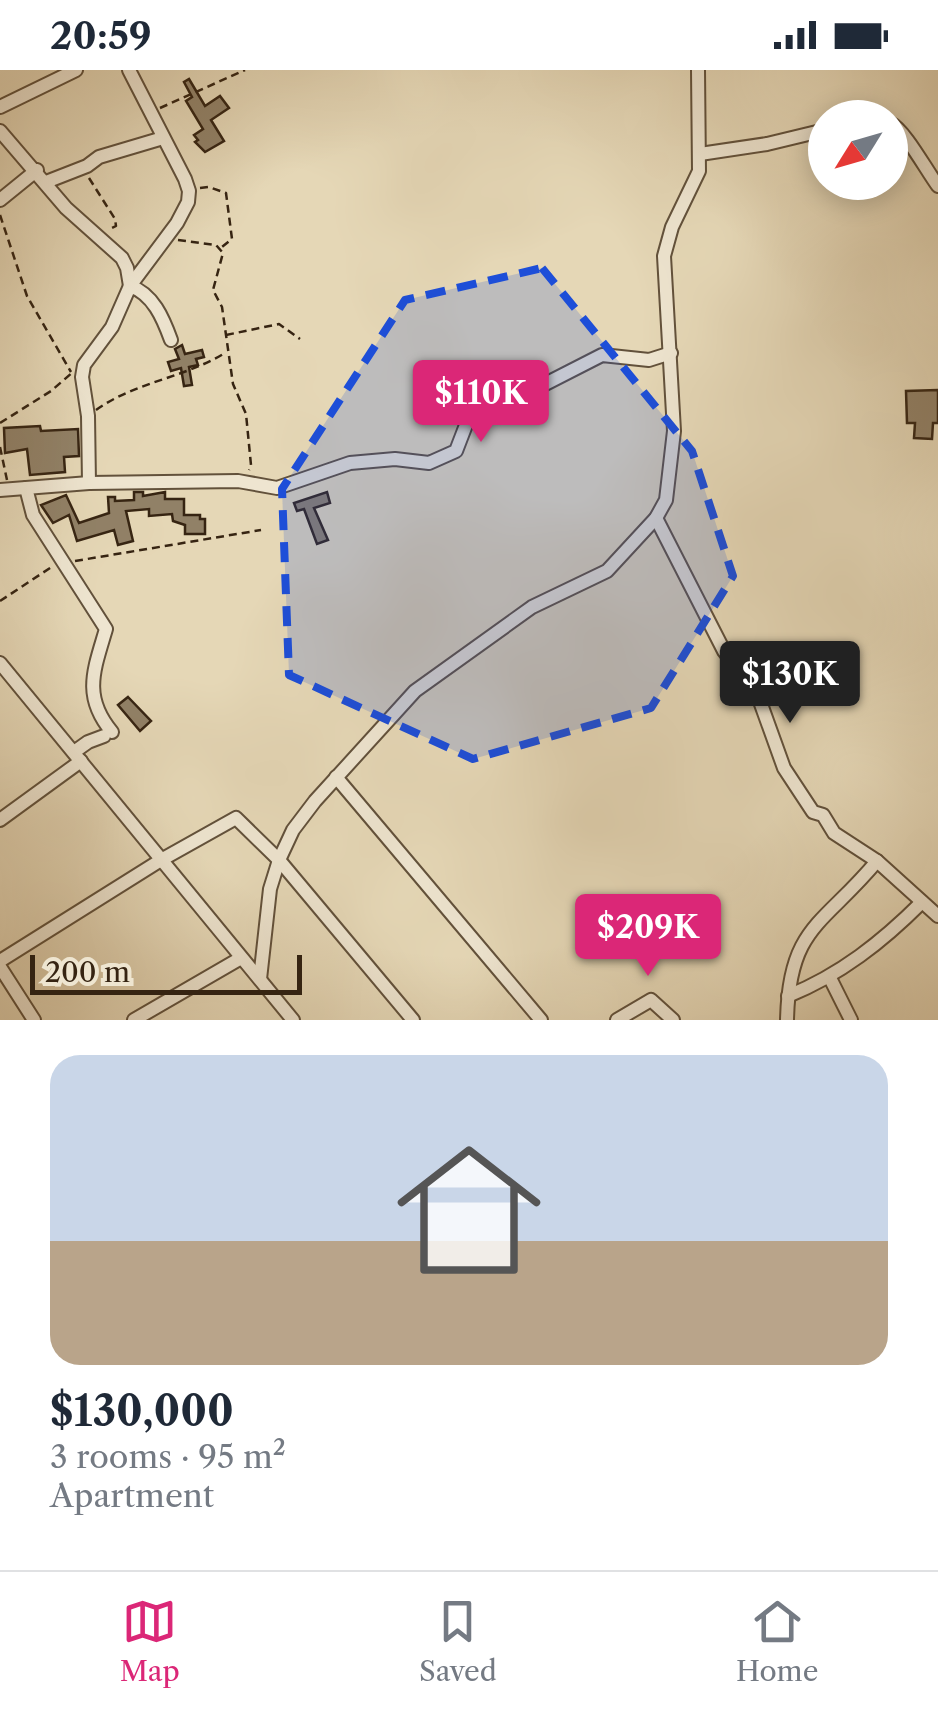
<!DOCTYPE html>
<meta charset="utf-8">
<style>
:root{--surface:#fff;--page:#f6f6f7;--text:#1f2937;--muted:#747a83;--line:#e0e1e3;--accent:#db2777}
body{margin:0;font-family:"Libre Caslon Text",serif;background:var(--page);color:var(--text);height:100vh;display:flex;flex-direction:column;font-size:38px;white-space:nowrap}
*{box-sizing:border-box;margin:0}
p{font-size:32px;color:var(--muted)}
.icon{flex:none;width:55px;height:55px;fill:none;stroke:currentColor;stroke-width:2;stroke-linecap:round;stroke-linejoin:round}
.map{position:relative;height:950px;overflow:hidden}
.panel{display:flex;flex-direction:column;background:var(--surface);flex:1}
.panel>*{flex:none}
.needle{width:65px;rotate:233deg}
.buttons{position:absolute;left:808px;top:30px;display:grid;gap:20px}
.buttons a{display:grid;place-items:center;width:100px;height:100px;border-radius:50%;background:var(--surface);box-shadow:0 5px 25px #0003;font-size:50px}
.scale{position:absolute;left:30px;bottom:25px;width:272px;box-sizing:border-box;padding-left:10px;border:5px solid #362412;border-top:0;font-size:28px;line-height:35px;white-space:nowrap;color:#362412;-webkit-text-stroke:8px #eee5d0;paint-order:stroke}
.price{position:absolute;translate:-50% -85px;padding:0 22px;border-radius:10px;background:var(--accent);color:#fff;font-size:32px;line-height:65px;filter:drop-shadow(0 2px 5px #0008)}
.price::after{content:'';position:absolute;left:50%;top:60px;width:30px;height:22px;margin-left:-15px;background:inherit;clip-path:polygon(0 0,100% 0,50% 100%)}
.price.current{background:#222;color:#fff}
ul{padding:0;list-style:none}
li{display:grid;align-content:center;gap:20px;height:530px;padding:0 50px}
li+li{border-top:2px solid var(--line)}
li span{display:grid;place-items:center;height:310px;border-radius:30px;color:#555}
li>.icon{margin-inline-start:auto}
span .icon{width:180px;height:180px;fill:#fffc;stroke-width:1}
li b{font-size:42px}
.status{display:flex;justify-content:space-between;align-items:center;height:70px;padding:0 50px;background:var(--surface);direction:ltr}
.status svg{height:28px;fill:currentColor}
.menu{display:flex;justify-content:space-around;align-items:center;height:140px;border-top:2px solid var(--line);background:var(--surface);font-size:28px;color:var(--muted)}
.menu a{display:grid;justify-items:center;gap:5px}
.menu .current{color:var(--accent)}
.map>svg:first-child{display:block}
.building{fill:#918167;stroke:#362412;stroke-width:2.5}
.lines{fill:none;stroke-linecap:round;stroke-linejoin:round}
.minor-casing{stroke:#62513b;stroke-width:16}
.path{stroke:#362412;stroke-width:2.5;stroke-dasharray:8 5;stroke-linecap:butt}
.minor{stroke:#eee5d0;stroke-width:12}
.marked{fill:#1d4ed8;fill-opacity:0.2;stroke:#1d4ed8;stroke-width:8;stroke-dasharray:20 12;stroke-linejoin:round}
</style>
<div class="status"><b>20:59</b><svg viewBox="0 0 49 12"><path d="M0 12V9h3v3zM5 12V6h3v6zM10 12V3h3v9zM15 12V0h3v12zM26 1h20v11H26zM47 4h2v5h-2z"/></svg></div>
<div class="map">
<svg width="938" height="950" viewBox="0 0 938 950">
<rect width="100%" height="100%" fill="#e5d7b6"/>
<filter id="stains"><feTurbulence type="fractalNoise" baseFrequency=".002" numOctaves="4"/><feColorMatrix values="0 0 0 0 .2 0 0 0 0 .09 0 0 0 0 .02 0 0 0 .5 -.17"/></filter>
<radialGradient id="worn" r=".72"><stop offset=".6" stop-color="#630" stop-opacity="0"/><stop offset="1" stop-color="#630" stop-opacity=".3"/></radialGradient>
<g class="building">
<path d="M189,9L205,36L220,26L229,38L211,50L224,71L205,82L195,72L198,70L194,65L203,59L186,31L192,27L184,12Z"/>
<path d="M182,275L185,284L202,280L204,287L196,289L198,295L189,297L192,315L184,316L181,298L171,301L168,292L179,289L175,279Z"/>
<path d="M938,320V353H933L932,369L914,368L915,353H907L906,321Z"/>
<path d="M40,356L41,361L78,359L79,386L64,387L65,402L30,405L27,379L5,383L4,358Z"/>
<path d="M134,422H143V426L165,422V429H184V445H200V449H205V464H185V455L173,451L172,444L149,446V439L126,441L133,471L118,475L114,460L77,471L69,445L53,453L41,435L66,425L79,453L109,443L108,427H115V431L134,430Z"/>
<path d="M327,422L330,433L314,438L328,470L317,474L304,439L297,441L294,433Z"/>
<path d="M128,627L151,651L140,661L118,635Z"/>
</g>
<g class="lines">
<defs>
<g id="minor">
<path d="M0,37L76,0"/>
<path d="M890,53C905,60 926,100 938,116"/>
<path d="M0,61L66,138L122,188L127,198L130,216C153,224 163,248 171,270"/>
<path d="M700,84L767,74L825,60"/>
<path d="M46,112L87,96L99,87L163,68"/>
<path d="M0,130L37,100"/>
<path d="M89,413L88,346L82,307L84,295L112,257L130,216L177,153L188,132L189,121L185,109L129,0"/>
<path d="M26,418L33,445L106,559C94,600 82,626 112,662"/>
<path d="M0,420L89,413L238,411L277,418L350,393L395,389L429,393L456,381L471,342L498,338L602,285L649,290L671,283"/>
<path d="M656,448L724,581L757,623L784,698L813,742L823,745L834,763L877,791L938,846"/>
<path d="M0,593L293,950"/>
<path d="M74,682L88,672L104,666"/>
<path d="M336,707L541,950"/>
<path d="M0,750L81,691"/>
<path d="M0,891L161,790L236,748L279,790L413,950"/>
<path d="M0,897L34,950"/>
<path d="M830,908L851,950"/>
<path d="M260,909L270,819L279,790L293,760L315,731L415,621L532,537L607,501L656,448L666,430L674,361L664,186L672,157L699,101L698,0"/>
<path d="M788,926C840,905 882,872 922,832"/>
<path d="M134,950L241,888"/>
<path d="M617,950L651,930L673,950"/>
<path d="M787,950C789,856 824,855 877,791"/>
</g>
</defs>
<use href="#minor" class="minor-casing"/>
<g class="path">
<path d="M160,38L245,0"/>
<path d="M89,108L115,149L116,156L108,160"/>
<path d="M200,118L209,117L226,123L232,169L222,177"/>
<path d="M0,145L27,226L71,302"/>
<path d="M178,170L216,175L223,183L213,220L222,237L233,314L246,344L251,395L249,400"/>
<path d="M226,265L279,254L300,269"/>
<path d="M96,340C135,312 184,308 225,283"/>
<path d="M0,353L51,321L73,302"/>
<path d="M0,377L7,410"/>
<path d="M75,491L261,460"/>
<path d="M0,531L53,496"/>
</g>
<use href="#minor" class="minor"/>
</g>
<path class="marked" d="M542,198L692,381L733,506L651,638L473,689L289,605L282,419L405,230Z"/>
<rect width="100%" height="100%" filter="url(#stains)"/>
<rect width="100%" height="100%" fill="url(#worn)"/>
</svg>
<div class="buttons">
<a><svg class="needle" viewBox="-14 -14 28 28"><path d="M0-13l5 13h-10z" fill="#e53935"/><path d="M0 13l5-13h-10z" fill="#747a83"/></svg></a>
</div>
<div class="scale">200 m</div>
<b class="price" style="left:481px;top:375px">$110K</b>
<b class="price current" style="left:790px;top:656px">$130K</b>
<b class="price" style="left:648px;top:909px">$209K</b>
</div>
<section class="panel">
<ul>
<li><span style="background:linear-gradient(#c9d6e8 60%,#b9a48a 0)"><svg class="icon" aria-label="home" viewBox="0 0 24 24"><path d="M3 11l9-7 9 7M6 9v11h12V9"/></svg></span><div><b>$130,000</b><p>3 rooms · 95 m²</p><p>Apartment</p></div></li>
</ul>
</section>
<nav class="menu">
<a class="current"><svg class="icon" aria-label="map" viewBox="0 0 24 24"><path d="M3 6l6-2 6 2 6-2v14l-6 2-6-2-6 2zM9 4v14M15 6v14"/></svg>Map</a>
<a><svg class="icon" aria-label="saved" viewBox="0 0 24 24"><path d="M7 4h10v16l-5-4-5 4z"/></svg>Saved</a>
<a><svg class="icon" aria-label="home" viewBox="0 0 24 24"><path d="M3 11l9-7 9 7M6 9v11h12V9"/></svg>Home</a>
</nav>
